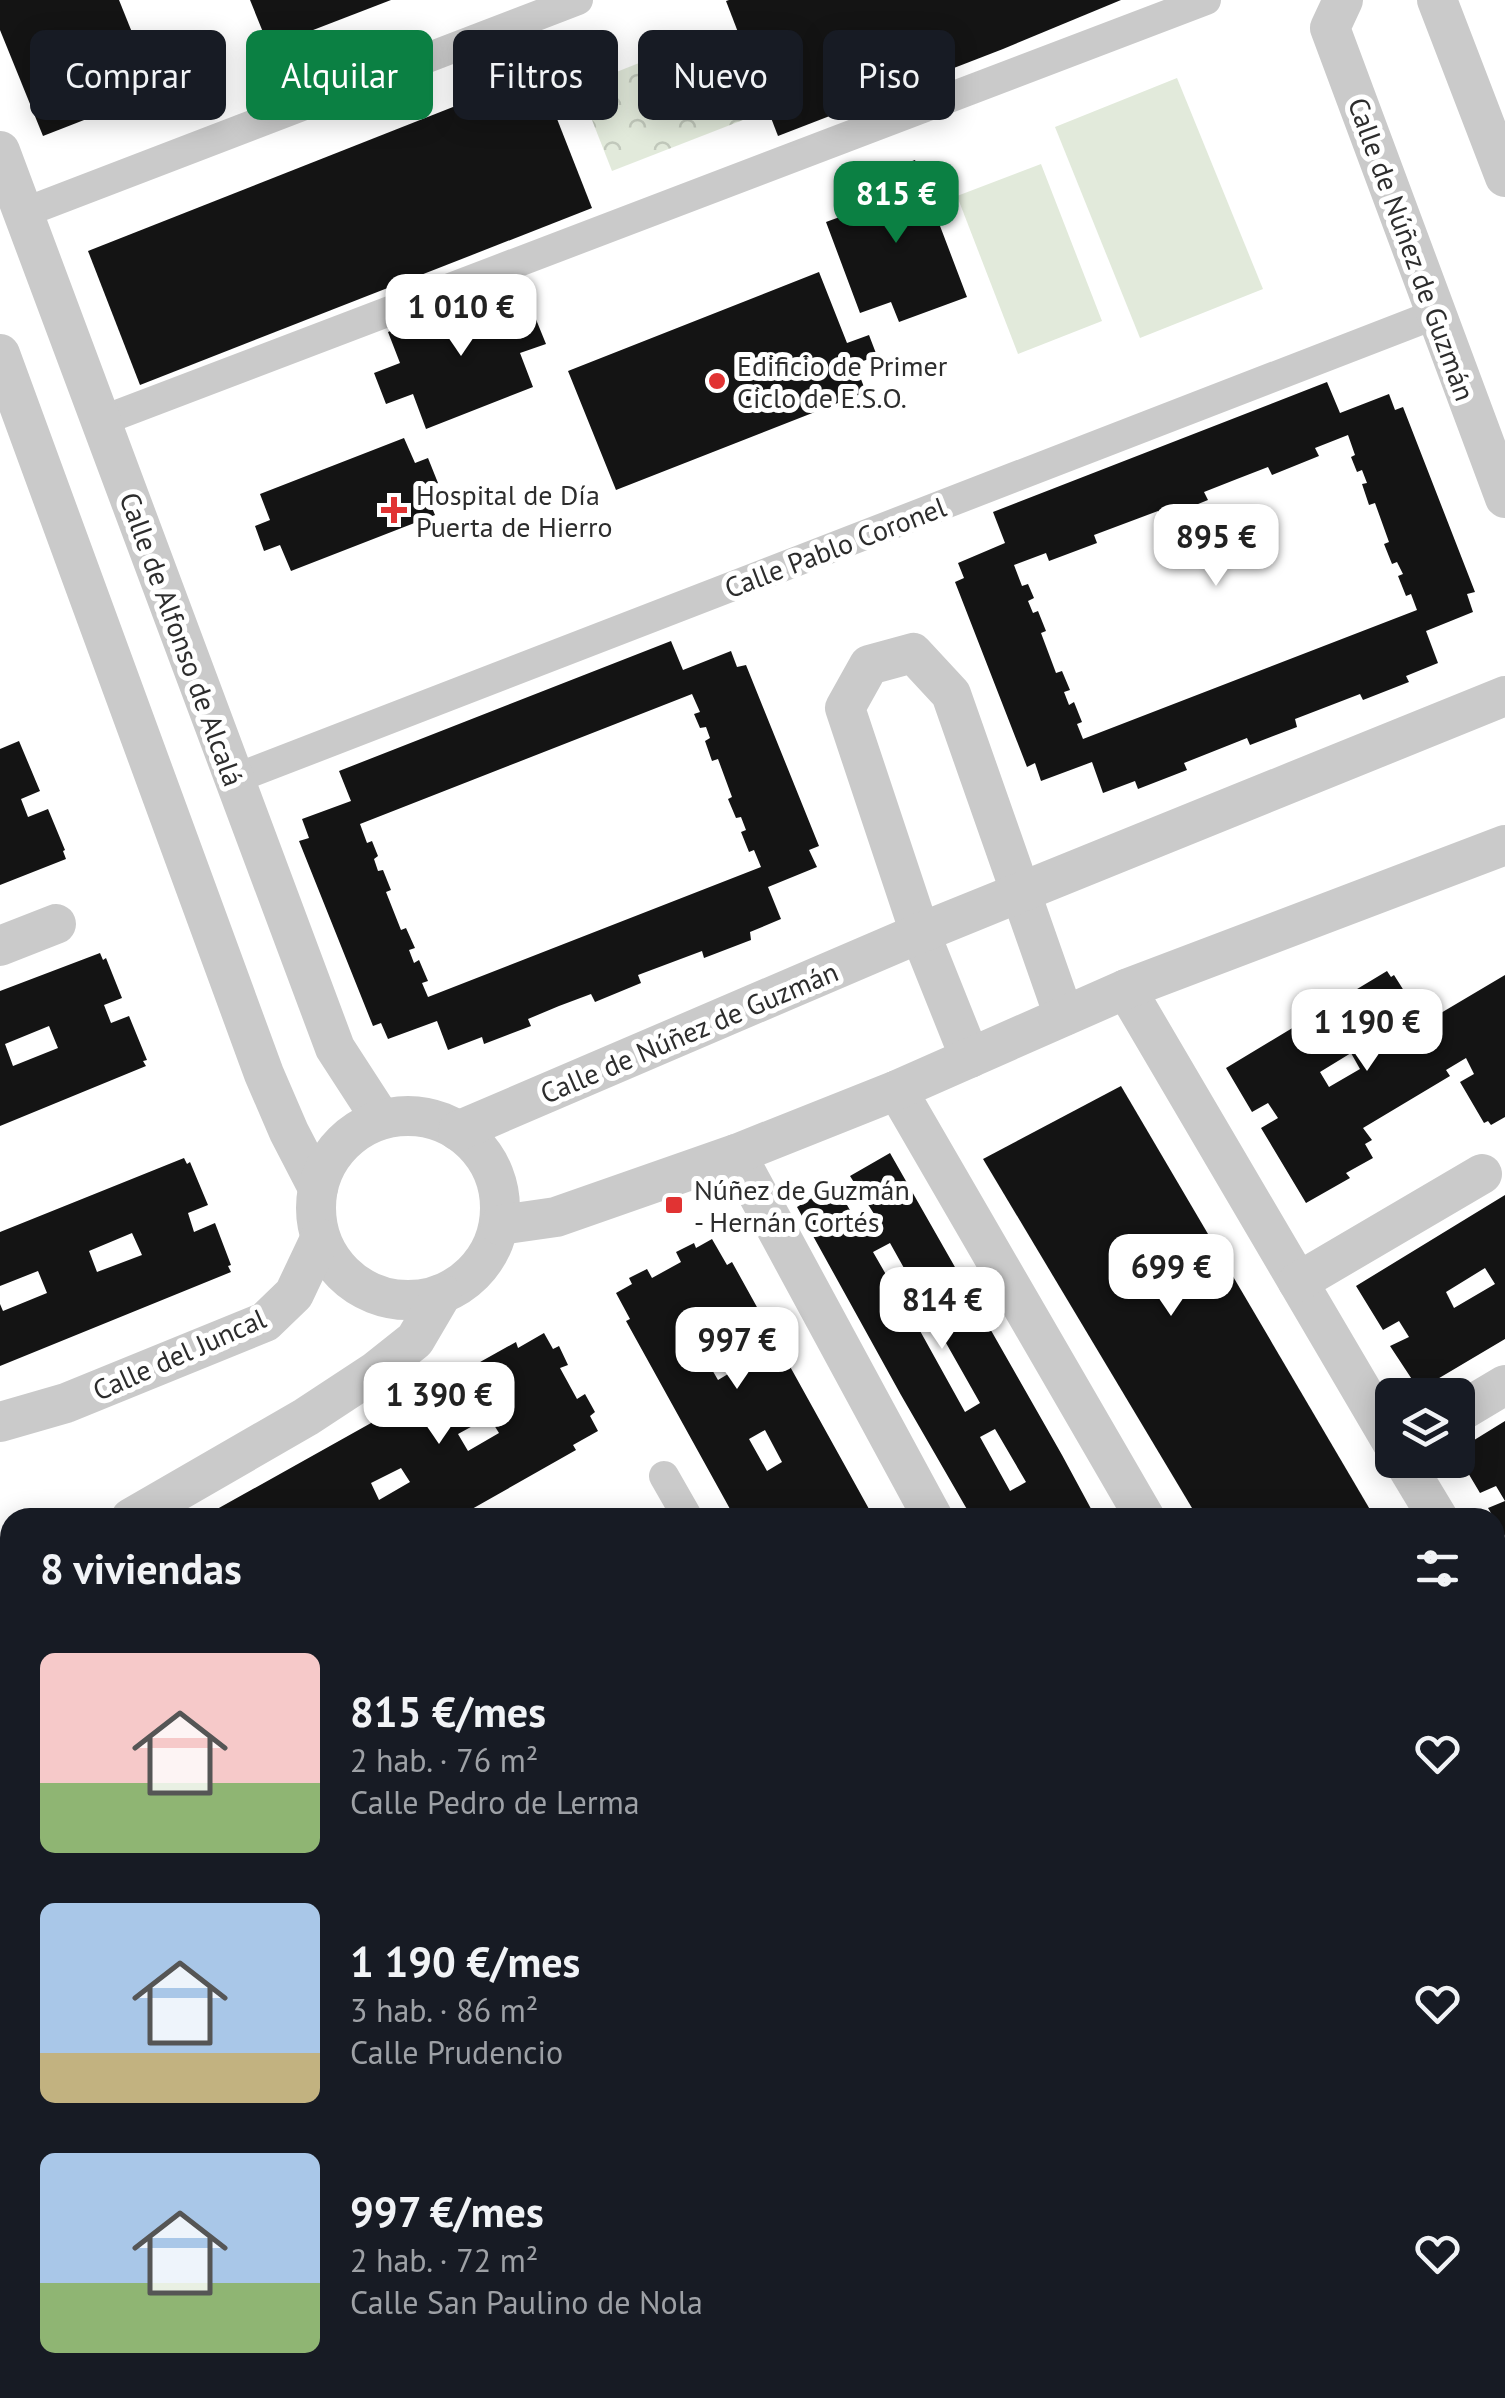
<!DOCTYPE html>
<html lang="es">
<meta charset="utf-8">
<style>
:root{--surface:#171b24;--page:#242831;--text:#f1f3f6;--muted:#9ea1a6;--accent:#0b8043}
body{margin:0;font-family:"PT Sans",sans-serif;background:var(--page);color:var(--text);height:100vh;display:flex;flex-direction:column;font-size:38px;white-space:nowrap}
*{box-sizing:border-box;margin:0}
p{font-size:32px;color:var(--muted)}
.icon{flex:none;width:55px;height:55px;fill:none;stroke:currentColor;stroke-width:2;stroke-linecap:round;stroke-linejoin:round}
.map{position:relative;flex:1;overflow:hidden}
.details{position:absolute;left:0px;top:1508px;width:1505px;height:892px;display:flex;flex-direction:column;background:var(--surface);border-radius:30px 30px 0 0;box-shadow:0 5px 25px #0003}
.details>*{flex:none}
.hud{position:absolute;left:30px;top:30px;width:1000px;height:90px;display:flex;gap:20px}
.buttons{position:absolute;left:1375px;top:1378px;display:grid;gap:20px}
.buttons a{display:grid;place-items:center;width:100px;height:100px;border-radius:15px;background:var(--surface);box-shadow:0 5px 25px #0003;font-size:50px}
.price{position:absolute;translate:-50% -85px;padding:0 22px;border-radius:20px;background:#fff;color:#222;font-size:32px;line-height:65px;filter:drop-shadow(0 2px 5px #0008)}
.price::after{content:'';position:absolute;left:50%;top:60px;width:30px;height:22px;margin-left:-15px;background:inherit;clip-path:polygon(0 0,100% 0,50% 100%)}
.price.current{background:var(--accent);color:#fff}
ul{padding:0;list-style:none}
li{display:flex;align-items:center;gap:30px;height:250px;padding:0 40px}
li span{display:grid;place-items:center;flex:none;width:280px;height:200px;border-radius:15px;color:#555}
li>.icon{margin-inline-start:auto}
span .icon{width:120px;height:120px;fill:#fffc;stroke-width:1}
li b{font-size:42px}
h2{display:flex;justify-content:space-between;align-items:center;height:120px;padding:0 40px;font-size:42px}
.pill{padding:0 35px;border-radius:15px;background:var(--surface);box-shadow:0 5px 25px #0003;font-size:35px;line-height:90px}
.pill.current{background:var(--accent);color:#fff}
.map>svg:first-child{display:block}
.green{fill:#e2eadb}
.forest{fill:url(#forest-crowns)}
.building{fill:#141414;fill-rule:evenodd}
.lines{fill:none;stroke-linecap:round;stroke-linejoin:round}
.pedestrian{stroke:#cacaca;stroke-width:30}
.minor{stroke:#cacaca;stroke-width:40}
.poi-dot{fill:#e13333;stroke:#fff;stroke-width:4}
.labels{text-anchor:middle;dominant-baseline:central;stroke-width:10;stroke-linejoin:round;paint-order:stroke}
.street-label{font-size:28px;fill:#2d2d2d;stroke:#fff}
.poi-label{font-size:28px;fill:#2d2d2d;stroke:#fff;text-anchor:start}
</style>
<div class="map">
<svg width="1505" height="2398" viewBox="0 0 1505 2398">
<defs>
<pattern id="forest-crowns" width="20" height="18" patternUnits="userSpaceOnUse" patternTransform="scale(2.5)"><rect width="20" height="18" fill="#e2eadb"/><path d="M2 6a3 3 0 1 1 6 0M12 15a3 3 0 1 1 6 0" fill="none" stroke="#c2c9bc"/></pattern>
</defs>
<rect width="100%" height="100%" fill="#fff"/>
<g class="green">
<path d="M1177,78L1263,289L1140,338L1055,127Z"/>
<path d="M1041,164L1102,321L1018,354L957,196Z"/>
</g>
<path class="forest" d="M709,35L743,120L612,171L579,87Z"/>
<g class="building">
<path d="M0,0H119L156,92L43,136L0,30Z"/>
<path d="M250,0H391L269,47Z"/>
<path d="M729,0H1121L1003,49L778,136L726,1Z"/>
<path d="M539,73L592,208L140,385L88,251Z"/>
<path d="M915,160L967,297L899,322L891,302L860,313L826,222L856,211L847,185Z"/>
<path d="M819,272L847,343L869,335L877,356L855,364L866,392L616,490L568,371Z"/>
<path d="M496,289L509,322L533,312L546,344L520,353L533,387L426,429L413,394L386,404L374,373L400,363L388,332Z"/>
<path d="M1327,382L1340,413L1389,394L1395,410L1403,407L1475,592L1467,594L1473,612L1426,631L1438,663L1406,676L1409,682L1363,700L1360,694L1295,719L1297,727L1250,745L1247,738L1184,763L1187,770L1138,789L1135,781L1103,793L1092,762L1041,781L1035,763L1027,767L955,582L964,578L958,563L1005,543L993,512ZM1348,435L1355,455L1351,457L1357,472L1362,470L1367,483L1362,484L1369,505L1375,503L1389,542L1384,544L1392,564L1397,562L1403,574L1398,576L1406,596L1411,594L1417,610L1083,739L1077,724L1082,722L1074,702L1069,705L1064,692L1070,690L1062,671L1056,673L1041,633L1046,631L1038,611L1033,613L1028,601L1034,598L1028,584L1022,586L1014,565L1046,553L1049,561L1097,543L1094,535L1158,511L1161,519L1208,500L1204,492L1237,479L1268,467L1272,475L1319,456L1315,448Z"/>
<path d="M404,438L415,463L428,458L438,483L424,488L435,515L291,571L280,545L264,551L255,526L270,520L260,494Z"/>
<path d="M671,641L683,670L731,651L737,667L746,665L819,846L809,850L817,867L768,887L781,919L750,932L751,940L704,958L702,951L638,975L641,983L595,1002L591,994L559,1006L528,1019L531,1026L484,1044L482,1037L448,1050L437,1021L388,1039L381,1023L373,1026L299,841L309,838L302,819L351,801L339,771ZM692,694L700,712L694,714L700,728L706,727L710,738L705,741L712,761L718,759L732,797L728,799L736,818L741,817L746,830L741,832L749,852L754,850L761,867L428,997L422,983L428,981L419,960L414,963L409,950L415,948L406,928L401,930L386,892L391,890L383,870L378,871L374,859L378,856L372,841L367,843L360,824Z"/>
<path d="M19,741L40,791L21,799L28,817L48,809L65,850L63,851L66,859L0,885V749Z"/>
<path d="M100,953L103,960L106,958L122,998L104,1005L111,1023L129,1016L147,1060L143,1061L146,1066L0,1126V991ZM49,1026L58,1048L13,1066L5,1044Z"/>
<path d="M1387,971L1391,977L1394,975L1418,1013L1403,1023L1411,1038L1427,1028L1424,1023L1505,975V1117L1491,1125L1488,1121L1484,1123L1460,1082L1474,1074L1466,1058L1446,1070L1450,1076L1363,1128L1372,1140L1365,1144L1373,1158L1346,1173L1350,1178L1306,1203L1261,1128L1278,1118L1268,1103L1252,1112L1226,1068ZM1351,1053L1360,1069L1329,1087L1320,1072Z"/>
<path d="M1121,1086L1375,1518H1198L983,1159Z"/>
<path d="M890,1153L1062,1455L1096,1518H972L901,1395L797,1207L835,1184L859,1226L876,1217L850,1176ZM890,1243L919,1295L903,1304L873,1252ZM933,1320L980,1403L965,1412L919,1329ZM995,1429L1026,1482L1010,1491L980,1437Z"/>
<path d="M184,1158L187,1164L190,1162L208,1205L188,1213L194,1232L215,1223L231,1265L228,1266L231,1272L0,1366V1304L3,1311L47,1293L38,1271L0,1286V1232ZM132,1233L142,1255L97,1272L89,1251Z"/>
<path d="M1505,1195V1339L1419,1390L1390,1346L1409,1337L1399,1321L1383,1330L1356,1286ZM1485,1268L1495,1284L1454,1308L1446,1292Z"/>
<path d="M712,1239L727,1265L732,1262L874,1518H735L626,1321L630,1319L616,1293L632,1284L629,1278L647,1269L652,1278L681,1262L676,1252L694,1243L696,1248ZM716,1340L733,1371L718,1380L700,1349ZM765,1430L782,1462L767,1471L749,1439Z"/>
<path d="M544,1333L553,1349L559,1346L568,1365L560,1368L577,1399L585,1394L595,1412L590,1416L598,1431L573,1445L576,1450L456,1518H201L516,1342L518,1348ZM489,1417L499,1433L468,1451L458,1434ZM401,1468L410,1482L379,1500L371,1483Z"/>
<path d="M1505,1421V1536L1488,1508L1505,1501L1496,1486L1480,1493L1458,1456V1450Z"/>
<path d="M1495,1721L1505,1738V1849L1495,1855Z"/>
<path d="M1505,1928V2082L1495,2088V2028L1498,2026L1495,2020V1934Z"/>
<path d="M10,2003V2083L2,2067L0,2068V2009Z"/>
<path d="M10,2083V2144L0,2149V2089Z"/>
<path d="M1505,2185V2338L1495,2344V2191Z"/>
<path d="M10,2268V2326L0,2332V2273Z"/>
<path d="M10,2348V2390H41L27,2398H0V2353Z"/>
<path d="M411,2390H472L476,2398H416Z"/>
<path d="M492,2390H551L555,2398H496Z"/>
<path d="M1028,2390H1123L1128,2398H1013Z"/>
<path d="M1216,2390H1357L1362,2398H1220Z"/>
</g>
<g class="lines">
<g class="pedestrian">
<path d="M23,213L578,0"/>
<path d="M101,421L1206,0"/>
<path d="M234,779L1436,314"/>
<path d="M664,1476L688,1518"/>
<path d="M1495,2148L1505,2142"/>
<path d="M1192,2390L1196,2398"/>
</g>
<g class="minor">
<path d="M1343,0L1330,28L1505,498"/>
<path d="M1437,0L1505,177"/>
<path d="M0,151L335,1048L381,1119"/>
<path d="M0,354L264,1074L289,1132L318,1188"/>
<path d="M0,946L56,924"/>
<path d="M1126,989L1392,1442"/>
<path d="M970,1058L920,933L845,708L869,665L913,653L951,694L1064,1016"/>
<path d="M897,1090L1145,1518"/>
<circle cx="408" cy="1208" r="92"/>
<path d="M458,1131L920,933L1505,696"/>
<path d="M736,1154L933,1518"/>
<path d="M500,1225L556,1217L736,1154L897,1090L1126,989L1505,845"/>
<path d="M1298,1282L1482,1174"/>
<path d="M1458,1413L1505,1385"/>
<path d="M0,1422L66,1403L265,1322L294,1294L320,1239"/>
<path d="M1403,1460L1438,1518"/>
<path d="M131,1518L306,1417L376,1371L415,1340L442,1294"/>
<path d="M0,1593L10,1587"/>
<path d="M1495,1613L1505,1630"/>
<path d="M0,1763L10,1782"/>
<path d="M1495,1897L1505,1891"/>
<path d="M0,1956L10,1951"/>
<path d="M337,2390L341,2398"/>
<path d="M1414,2390L1419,2398"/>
<path d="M139,2398L152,2390"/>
<path d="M1478,2398L1491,2390"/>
</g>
</g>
<g class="poi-dot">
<circle cx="717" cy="381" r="10"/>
<path d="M389 495h10v10h10v10h-10v10h-10v-10h-10v-10h10z"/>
<rect x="664" y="1195" width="20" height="20" rx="5"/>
</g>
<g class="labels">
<g class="street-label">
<text transform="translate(1412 249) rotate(70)">Calle de Núñez de Guzmán</text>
<text transform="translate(835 547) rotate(-21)">Calle Pablo Coronel</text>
<text transform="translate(182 639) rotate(70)">Calle de Alfonso de Alcalá</text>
<text transform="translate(689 1032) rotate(-23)">Calle de Núñez de Guzmán</text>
<text transform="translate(179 1354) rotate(-24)">Calle del Juncal</text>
</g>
<g class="poi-label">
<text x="737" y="365">Edificio de Primer<tspan x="737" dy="32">Ciclo de E.S.O.</tspan></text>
<text x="416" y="494">Hospital de Día<tspan x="416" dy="32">Puerta de Hierro</tspan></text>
<text x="694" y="1189">Núñez de Guzmán<tspan x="694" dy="32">- Hernán Cortés</tspan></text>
</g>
</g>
</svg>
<div class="buttons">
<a><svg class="icon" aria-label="layers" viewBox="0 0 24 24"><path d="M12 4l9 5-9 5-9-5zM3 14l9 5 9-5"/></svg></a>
</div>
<b class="price current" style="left:896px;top:246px">815 €</b>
<b class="price" style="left:461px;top:359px">1 010 €</b>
<b class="price" style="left:1216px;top:589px">895 €</b>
<b class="price" style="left:1367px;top:1074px">1 190 €</b>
<b class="price" style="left:1171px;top:1319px">699 €</b>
<b class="price" style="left:942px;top:1352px">814 €</b>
<b class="price" style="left:737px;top:1392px">997 €</b>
<b class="price" style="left:439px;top:1447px">1 390 €</b>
<div class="hud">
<a class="pill">Comprar</a>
<a class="pill current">Alquilar</a>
<a class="pill">Filtros</a>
<a class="pill">Nuevo</a>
<a class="pill">Piso</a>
</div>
<section class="details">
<h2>8 viviendas<svg class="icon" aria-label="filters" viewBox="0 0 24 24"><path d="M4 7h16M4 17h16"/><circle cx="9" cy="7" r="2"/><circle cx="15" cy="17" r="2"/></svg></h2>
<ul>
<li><span style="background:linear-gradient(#f6c9c9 65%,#8fb573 0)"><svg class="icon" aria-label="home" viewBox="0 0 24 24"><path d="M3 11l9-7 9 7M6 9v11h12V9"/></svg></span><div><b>815 €/mes</b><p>2 hab. · 76 m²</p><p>Calle Pedro de Lerma</p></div><svg class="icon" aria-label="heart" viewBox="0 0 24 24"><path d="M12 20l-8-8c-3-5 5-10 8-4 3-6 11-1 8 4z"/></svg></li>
<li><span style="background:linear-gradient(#a9c7e8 75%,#c2b280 0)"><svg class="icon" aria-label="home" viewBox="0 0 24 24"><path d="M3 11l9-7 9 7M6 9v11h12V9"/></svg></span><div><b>1 190 €/mes</b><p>3 hab. · 86 m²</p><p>Calle Prudencio</p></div><svg class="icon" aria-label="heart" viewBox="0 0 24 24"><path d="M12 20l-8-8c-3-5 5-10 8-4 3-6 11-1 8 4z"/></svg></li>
<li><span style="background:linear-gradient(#a9c7e8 65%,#8fb573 0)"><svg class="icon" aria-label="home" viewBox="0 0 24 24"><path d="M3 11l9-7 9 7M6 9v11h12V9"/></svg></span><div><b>997 €/mes</b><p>2 hab. · 72 m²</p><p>Calle San Paulino de Nola</p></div><svg class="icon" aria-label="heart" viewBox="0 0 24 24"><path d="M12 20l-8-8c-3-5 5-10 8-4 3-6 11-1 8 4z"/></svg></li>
</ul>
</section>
</div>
